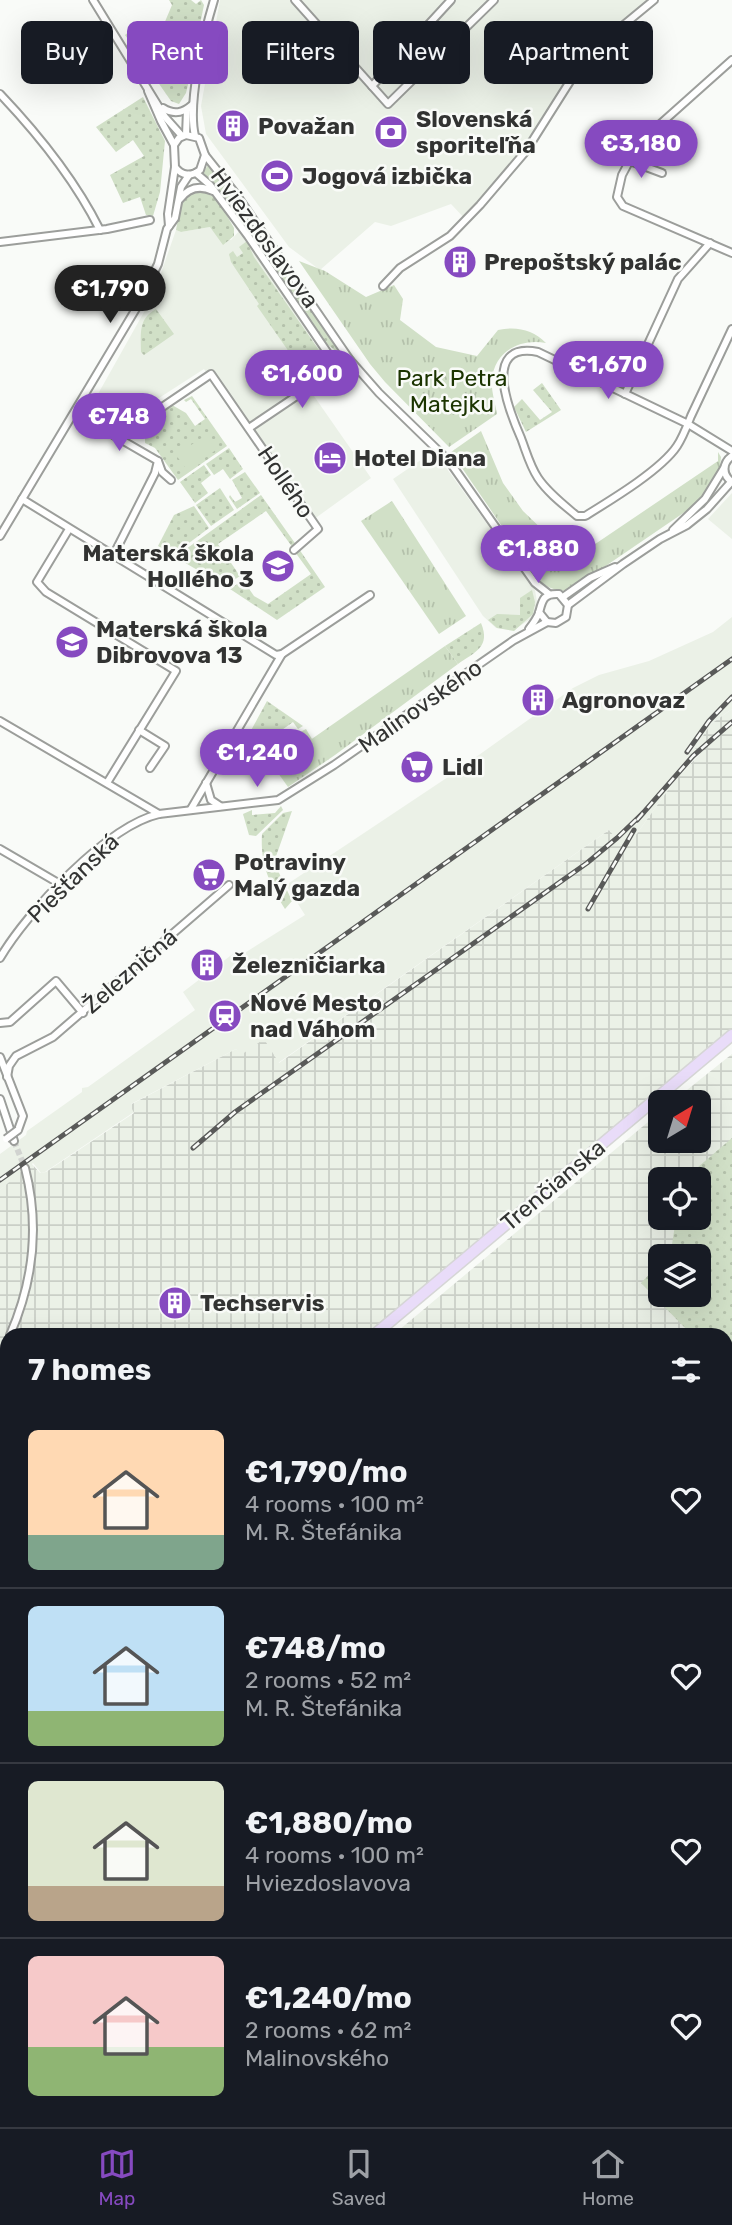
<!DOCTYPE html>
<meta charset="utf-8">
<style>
:root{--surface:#171b24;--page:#20242c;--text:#f1f3f6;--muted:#9ea1a6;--line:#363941;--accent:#864ac0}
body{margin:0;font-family:Rubik,sans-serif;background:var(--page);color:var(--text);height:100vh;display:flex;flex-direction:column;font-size:26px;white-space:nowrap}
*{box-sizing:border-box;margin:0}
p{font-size:23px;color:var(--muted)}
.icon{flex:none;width:38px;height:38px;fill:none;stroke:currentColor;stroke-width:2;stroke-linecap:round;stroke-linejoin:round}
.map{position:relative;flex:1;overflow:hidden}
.panel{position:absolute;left:0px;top:1328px;width:733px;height:800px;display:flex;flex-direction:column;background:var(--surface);border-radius:21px 21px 0 0;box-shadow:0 7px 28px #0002}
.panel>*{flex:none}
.banner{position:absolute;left:21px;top:21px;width:691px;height:63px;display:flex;gap:14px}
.needle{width:46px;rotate:38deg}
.controls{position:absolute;left:648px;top:1090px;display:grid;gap:14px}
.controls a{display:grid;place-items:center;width:63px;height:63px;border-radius:10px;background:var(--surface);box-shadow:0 7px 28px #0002;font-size:35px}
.price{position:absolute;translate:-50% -60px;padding:0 16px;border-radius:24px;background:var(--accent);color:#fff;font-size:23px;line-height:46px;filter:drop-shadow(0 2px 4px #0008)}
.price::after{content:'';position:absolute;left:50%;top:42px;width:21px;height:16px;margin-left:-10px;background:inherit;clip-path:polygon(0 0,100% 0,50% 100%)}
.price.on{background:#222;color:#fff}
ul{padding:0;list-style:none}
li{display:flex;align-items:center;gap:21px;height:175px;padding:0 28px}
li+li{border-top:2px solid var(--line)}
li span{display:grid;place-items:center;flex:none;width:196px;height:140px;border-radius:10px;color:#555}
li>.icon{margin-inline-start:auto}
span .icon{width:84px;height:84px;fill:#fffc;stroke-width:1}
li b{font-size:30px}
h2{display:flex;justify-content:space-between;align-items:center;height:84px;padding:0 28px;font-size:30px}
.chip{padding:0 24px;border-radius:10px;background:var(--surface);box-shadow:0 7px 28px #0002;font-size:24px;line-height:63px}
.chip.on{background:var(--accent);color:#fff}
.menu{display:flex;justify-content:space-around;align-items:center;height:98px;border-top:2px solid var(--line);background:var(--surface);font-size:19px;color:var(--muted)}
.menu a{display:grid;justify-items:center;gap:4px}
.menu .on{color:var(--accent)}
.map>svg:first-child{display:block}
.built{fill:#ebf1e7}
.industrial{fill:url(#industrial-grid);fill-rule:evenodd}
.grass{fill:url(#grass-dots)}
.park{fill:url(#park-tufts)}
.pitch{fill:#d1e0c7}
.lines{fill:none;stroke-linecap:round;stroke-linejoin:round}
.street-tunnel{stroke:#d1d3d0;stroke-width:6;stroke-dasharray:6 3;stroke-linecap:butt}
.street-casing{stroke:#9c9e9b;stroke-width:10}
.primary-casing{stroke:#d6d6d6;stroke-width:13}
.street{stroke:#fff;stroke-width:6}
.primary{stroke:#e9dcf9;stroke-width:10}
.rail-casing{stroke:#595a59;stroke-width:5}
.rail{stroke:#f9fbf8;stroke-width:2.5;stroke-dasharray:8;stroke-linecap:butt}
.street-bridge-casing{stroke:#9c9e9b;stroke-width:10;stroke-linecap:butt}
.street-bridge{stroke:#fff;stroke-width:6}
.labels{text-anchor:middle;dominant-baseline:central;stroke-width:5;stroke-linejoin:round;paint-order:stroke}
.poi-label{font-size:23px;font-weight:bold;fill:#323332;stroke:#f9fbf8;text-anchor:start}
.street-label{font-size:23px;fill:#323332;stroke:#f9fbf8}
.park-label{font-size:23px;fill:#1b3400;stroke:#f9fbf8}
</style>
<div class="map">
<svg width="732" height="2127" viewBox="0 0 732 2127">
<defs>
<pattern id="industrial-grid" width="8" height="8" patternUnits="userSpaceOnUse" patternTransform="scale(1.75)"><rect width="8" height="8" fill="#ebf1e7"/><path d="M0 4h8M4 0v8" fill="none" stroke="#cacfc7"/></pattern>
<pattern id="grass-dots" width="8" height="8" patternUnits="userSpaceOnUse" patternTransform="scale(1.75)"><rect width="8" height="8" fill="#d1e0c7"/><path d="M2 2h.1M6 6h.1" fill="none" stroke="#b4c1ab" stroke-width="1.8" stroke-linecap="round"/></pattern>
<pattern id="park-tufts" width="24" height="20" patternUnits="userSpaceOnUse" patternTransform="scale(1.75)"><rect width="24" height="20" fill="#d1e0c7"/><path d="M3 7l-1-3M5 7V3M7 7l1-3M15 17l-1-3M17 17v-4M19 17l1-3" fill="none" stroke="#b4c1ab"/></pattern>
</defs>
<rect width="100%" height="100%" fill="#f9fbf8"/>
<g class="built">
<path d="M220,0H647L593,54L467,221L451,204L391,226L375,222L320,270L289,247L206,134L201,106Z"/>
<path d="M210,227L231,240L240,230L331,368L307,386L371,478L310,522L204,369L114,427L91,414L89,410L153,296L176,230L181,232Z"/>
<path d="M434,451L535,590L538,608L531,619L513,630L496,628L483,616L393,479Z"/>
<path d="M732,493V539L708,519Z"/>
<path d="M732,617V709L711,724L700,753L676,779L628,846L621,844L609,830L278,1063L240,1055L236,1049L131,1104L134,1112L45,1172L41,1173L33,1163L0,1190V1154L26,1135L27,1131L82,1092V1088L88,1087L195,1010L183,992L234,953L243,954L305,915L286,885L448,777L573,688L599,675L649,661L713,632Z"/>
</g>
<g class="industrial">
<path d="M732,709V1035L379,1335H7V1648L0,1654V1190L31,1163L40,1173L46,1172L134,1113L130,1105L236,1049L241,1055L264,1039L279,1063L609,830L621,844L628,846L676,779L700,754L695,748L711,724Z"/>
<path d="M732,1054V1727L726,1734V1335H393L660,1112V1141H698V1102H672ZM660,1180H698V1218H660ZM660,1256H698V1295H660Z"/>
<path d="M7,1655V2098L0,2103V1661Z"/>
</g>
<g class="grass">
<path d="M169,0H191L196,4L201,0L204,5L194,53L191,56L186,53L164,24L172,5Z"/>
<path d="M159,26L191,72L186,93L179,104L171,101L125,35L135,27L149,31Z"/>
<path d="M143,97L165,141L160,192L153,216L146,215L140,197L123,203L110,175L144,156L133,140L116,152L96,127Z"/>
<path d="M208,165L254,227L248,231L226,198L203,173Z"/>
<path d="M202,190L218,200L234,228V236L223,245L210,227L181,232L176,230C180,211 180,192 202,190Z"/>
<path d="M259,235L340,351L338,353L321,339L254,239Z"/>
<path d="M247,241L254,257L328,363L327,371L310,382L257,306L259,304L231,262L229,254L233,251L237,257L243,253L239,247Z"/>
<path d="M156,309L174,334L144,355L141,352C141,333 138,319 156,309Z"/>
<path d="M542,383L561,410L526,432L514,407L522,399L540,420L552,412L533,390Z"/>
<path d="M192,396L227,446L178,480L155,448L145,443V424L172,405L186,413L195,426L205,419L191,399L186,402L184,400Z"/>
<path d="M229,448L243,469L230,479L223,469L214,475L206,464Z"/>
<path d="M204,465L211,475L201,483L208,493L195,503L180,482Z"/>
<path d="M245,472L260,493L237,509L229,497L230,495L235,502L242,498L232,480Z"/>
<path d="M220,488L234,510L211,526L196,505Z"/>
<path d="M261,495L297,546L293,548L266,511L218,544L240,576L225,586L175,557Z"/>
<path d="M194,506L209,528L173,555L158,546L174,515Z"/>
<path d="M299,549L325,587L277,620L230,589L243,580L254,596L268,604L311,574L295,552Z"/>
<path d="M532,590L535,602L533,614L514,631L497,628L488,620L497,614L520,615V598Z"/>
<path d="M481,623C491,647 475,652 458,664L445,646Z"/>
<path d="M267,701L303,726L298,729L293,722L272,737L284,755L306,740L300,732L306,729L312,739L273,766L248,736Z"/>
<path d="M281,806L283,810L256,836L249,835L243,814L252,810V815L275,813Z"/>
<path d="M292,811L274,862L292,901L285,909C270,885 260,864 262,834L283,813Z"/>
<path d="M732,1138V1362L726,1369V1335H692L641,1283L660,1263V1295H698V1256H666L671,1251L676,1218H698V1180L684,1179Z"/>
<path d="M732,1851V2127H499L504,2121H726V1858Z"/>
</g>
<g class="park">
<path d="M299,261L325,271L366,297L394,285L403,299L400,320L436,347L477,356L498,330C517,326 533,330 546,343C521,338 494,351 492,380C491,391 495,402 497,414L449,447L385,382L370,364Z"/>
<path d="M481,431L503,483L523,511L573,559L718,461V452L721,457L720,467L701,501L569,591C558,591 551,589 541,583L451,452Z"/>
<path d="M392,501L466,616L439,634L361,521Z"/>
<path d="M445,646L458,664L335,755L288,787L273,766Z"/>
</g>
<path class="pitch" d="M206,435L216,450L187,470L176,455Z"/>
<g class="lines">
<path class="street-tunnel" d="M14,1141L25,1168"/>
<defs>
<g id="street">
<path d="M93,0L165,117L182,136"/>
<path d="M295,0L388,104L494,0"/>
<path d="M732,60L639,143L622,175L617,197L623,206L732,253"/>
<path d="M372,86L451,0"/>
<path d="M148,91L161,121L174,145"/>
<path d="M0,94C38,134 75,180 100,230"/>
<path d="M163,108C174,115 183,113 192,105"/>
<path d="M186,135L187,110"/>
<path d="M195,136C187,103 204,33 214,0"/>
<path d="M205,155L236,194L350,360L379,393L449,461L535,583L549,594"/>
<path d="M630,161L662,173"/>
<path d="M196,173L210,185L248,236L338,368"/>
<path d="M180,199C189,187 200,185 213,191"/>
<path d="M169,226L168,214L175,167L174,145L179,138L186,135L199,138L205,155L200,170C191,177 182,176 175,167"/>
<path d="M0,242L107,229L150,220"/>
<path d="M383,286L400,268L450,236L480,205L526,151L586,56L654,0"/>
<path d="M732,329L691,416C687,426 683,437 677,446C661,470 611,500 585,516H577C564,505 548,493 538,478C530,466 526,451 521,438C510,413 480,341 538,352L688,424L732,451"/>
<path d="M625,394L678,279L710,243"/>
<path d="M75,413L158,461L162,472L171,480"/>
<path d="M249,428L350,360"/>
<path d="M118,437L211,374L318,529L294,550"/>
<path d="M732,456C722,463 722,475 732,482"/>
<path d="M22,499L276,655L282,654"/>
<path d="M69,529L37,582L46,592L176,671L107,783"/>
<path d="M673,530L705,499L724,468"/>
<path d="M0,536L137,307L158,264L167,229L175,218L181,187L189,175"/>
<path d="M113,556L155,473L158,461"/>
<path d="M563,597L590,578L615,567"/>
<path d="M568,605L623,564L660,539L687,525L707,509L731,482"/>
<path d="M529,629C532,625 537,618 539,613C542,601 543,593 559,594L568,605L566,617L556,623L547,622L539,612"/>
<path d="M0,721L159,814"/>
<path d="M139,730L165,746L150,768"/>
<path d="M206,783L211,800L220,806"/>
<path d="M191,809L282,654L370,595"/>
<path d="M0,849L60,884"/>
<path d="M0,958C27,912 107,826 159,814L278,800L334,765L514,640L547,622"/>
<path d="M0,1023L10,1022L56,981L83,1013"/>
<path d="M0,1057L23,1116L18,1130"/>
<path d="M7,1077L9,1066L16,1056L53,1037L229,885"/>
<path d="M0,1099L14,1141"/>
<path d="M10,1335C34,1280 40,1226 25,1168"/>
<path d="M0,1359L7,1343"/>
<path d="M0,1468L7,1474"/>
<path d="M3,1543L7,1540"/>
<path d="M726,1750L732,1743"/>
<path d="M412,2127L417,2121"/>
</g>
<g id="primary">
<path d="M374,1335L732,1035"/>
<path d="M0,1650L7,1644"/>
</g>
</defs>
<use href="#street" class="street-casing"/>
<use href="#primary" class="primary-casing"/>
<use href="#street" class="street"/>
<use href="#primary" class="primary"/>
<defs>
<g id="rail">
<path d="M687,752L709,721L732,697"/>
<path d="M637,820L693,756L732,722"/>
<path d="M588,909L634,830"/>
<path d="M193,1148L235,1112L587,863L617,838L643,813"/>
<path d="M0,1180L732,659"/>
</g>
</defs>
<use href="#rail" class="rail-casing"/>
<use href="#rail" class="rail"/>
<defs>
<path id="street-bridge" d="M6,1139L18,1130"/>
</defs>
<use href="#street-bridge" class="street-bridge-casing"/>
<use href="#street-bridge" class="street-bridge"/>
</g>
<defs>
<symbol id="building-disc" viewBox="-11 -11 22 22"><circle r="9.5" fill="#864ac0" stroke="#f9fbf8"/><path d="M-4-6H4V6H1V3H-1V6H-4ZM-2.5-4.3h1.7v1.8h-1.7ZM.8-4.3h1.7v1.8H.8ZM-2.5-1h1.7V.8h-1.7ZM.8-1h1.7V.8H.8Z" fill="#fff"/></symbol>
<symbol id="bank-disc" viewBox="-11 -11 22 22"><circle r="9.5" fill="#864ac0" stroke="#f9fbf8"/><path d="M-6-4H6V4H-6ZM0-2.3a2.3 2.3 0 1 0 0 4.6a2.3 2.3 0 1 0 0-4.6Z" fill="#fff"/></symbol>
<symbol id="stadium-disc" viewBox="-11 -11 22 22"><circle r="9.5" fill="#864ac0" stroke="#f9fbf8"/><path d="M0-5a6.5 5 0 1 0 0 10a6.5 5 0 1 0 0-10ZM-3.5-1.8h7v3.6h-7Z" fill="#fff"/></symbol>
<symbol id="hotel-disc" viewBox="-11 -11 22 22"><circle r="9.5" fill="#864ac0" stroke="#f9fbf8"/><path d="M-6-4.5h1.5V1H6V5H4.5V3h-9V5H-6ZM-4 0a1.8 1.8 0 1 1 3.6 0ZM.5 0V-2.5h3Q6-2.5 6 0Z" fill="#fff"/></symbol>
<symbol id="school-disc" viewBox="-11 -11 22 22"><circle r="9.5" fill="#864ac0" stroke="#f9fbf8"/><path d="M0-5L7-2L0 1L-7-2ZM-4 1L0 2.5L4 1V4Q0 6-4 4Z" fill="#fff"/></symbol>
<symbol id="supermarket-disc" viewBox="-11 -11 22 22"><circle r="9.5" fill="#864ac0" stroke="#f9fbf8"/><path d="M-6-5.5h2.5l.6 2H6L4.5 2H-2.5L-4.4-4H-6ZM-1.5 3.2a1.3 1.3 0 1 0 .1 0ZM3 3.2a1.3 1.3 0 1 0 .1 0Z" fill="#fff"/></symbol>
<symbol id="station-disc" viewBox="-11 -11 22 22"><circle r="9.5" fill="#864ac0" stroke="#f9fbf8"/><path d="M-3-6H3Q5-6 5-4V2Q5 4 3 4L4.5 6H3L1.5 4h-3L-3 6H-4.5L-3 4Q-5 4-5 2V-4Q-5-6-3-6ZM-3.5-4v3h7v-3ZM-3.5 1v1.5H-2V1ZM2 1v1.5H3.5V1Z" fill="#fff"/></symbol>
</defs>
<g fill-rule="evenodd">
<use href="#building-disc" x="214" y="107" width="38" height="38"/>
<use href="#bank-disc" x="372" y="113" width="38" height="38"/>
<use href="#stadium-disc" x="258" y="157" width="38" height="38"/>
<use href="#building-disc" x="441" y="243" width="38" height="38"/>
<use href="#hotel-disc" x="311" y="439" width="38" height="38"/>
<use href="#school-disc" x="259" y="547" width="38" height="38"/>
<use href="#school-disc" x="53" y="623" width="38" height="38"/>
<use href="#building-disc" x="519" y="681" width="38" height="38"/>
<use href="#supermarket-disc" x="398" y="748" width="38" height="38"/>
<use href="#supermarket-disc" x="190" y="856" width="38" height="38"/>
<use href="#building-disc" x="188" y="946" width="38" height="38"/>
<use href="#station-disc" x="206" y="997" width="38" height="38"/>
<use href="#building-disc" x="156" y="1284" width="38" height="38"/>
</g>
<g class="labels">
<g class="poi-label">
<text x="416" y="119">Slovenská<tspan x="416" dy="26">sporiteľňa</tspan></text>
<text x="258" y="126">Považan</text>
<text x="302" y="176">Jogová izbička</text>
<text x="484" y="262">Prepoštský palác</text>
<text x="354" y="458">Hotel Diana</text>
<text x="254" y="553" text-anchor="end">Materská škola<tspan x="254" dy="26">Hollého 3</tspan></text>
<text x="96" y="629">Materská škola<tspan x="96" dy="26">Dibrovova 13</tspan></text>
<text x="562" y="700">Agronovaz</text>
<text x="442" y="767">Lidl</text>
<text x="234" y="862">Potraviny<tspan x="234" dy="26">Malý gazda</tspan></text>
<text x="232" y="965">Železničiarka</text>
<text x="250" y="1003">Nové Mesto<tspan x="250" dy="26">nad Váhom</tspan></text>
<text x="200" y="1303">Techservis</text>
</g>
<g class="street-label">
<text transform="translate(265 238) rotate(54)">Hviezdoslavova</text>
<text transform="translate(286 482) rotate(56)">Hollého</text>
<text transform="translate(420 706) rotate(-35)">Malinovského</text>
<text transform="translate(73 878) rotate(-44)">Piešťanská</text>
<text transform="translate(130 971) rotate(-41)">Železničná</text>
<text transform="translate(553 1185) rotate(-40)">Trenčianska</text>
</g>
<g class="park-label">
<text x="452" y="378">Park Petra<tspan x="452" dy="26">Matejku</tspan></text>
</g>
</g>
</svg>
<div class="controls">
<a><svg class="needle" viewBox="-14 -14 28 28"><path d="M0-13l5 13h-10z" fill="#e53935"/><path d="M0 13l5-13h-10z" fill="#9ea1a6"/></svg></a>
<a><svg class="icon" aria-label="locate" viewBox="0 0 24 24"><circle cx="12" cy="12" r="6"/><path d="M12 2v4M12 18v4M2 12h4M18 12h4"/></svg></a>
<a><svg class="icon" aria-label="layers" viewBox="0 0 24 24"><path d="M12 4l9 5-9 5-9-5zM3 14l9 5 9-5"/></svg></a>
</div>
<b class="price" style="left:641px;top:180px">€3,180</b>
<b class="price on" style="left:110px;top:325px">€1,790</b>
<b class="price" style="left:608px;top:401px">€1,670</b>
<b class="price" style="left:302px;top:410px">€1,600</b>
<b class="price" style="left:119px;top:453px">€748</b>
<b class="price" style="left:538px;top:585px">€1,880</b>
<b class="price" style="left:257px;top:789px">€1,240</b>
<div class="banner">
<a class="chip">Buy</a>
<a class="chip on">Rent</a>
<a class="chip">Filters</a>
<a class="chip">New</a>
<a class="chip">Apartment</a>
</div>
<section class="panel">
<h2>7 homes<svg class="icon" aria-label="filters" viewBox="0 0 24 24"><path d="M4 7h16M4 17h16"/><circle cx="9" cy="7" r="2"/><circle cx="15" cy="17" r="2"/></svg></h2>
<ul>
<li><span style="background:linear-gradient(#ffd9b3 75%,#7fa58c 0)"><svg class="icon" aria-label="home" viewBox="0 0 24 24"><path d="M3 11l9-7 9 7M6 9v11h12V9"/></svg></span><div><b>€1,790/mo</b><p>4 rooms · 100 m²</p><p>M. R. Štefánika</p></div><svg class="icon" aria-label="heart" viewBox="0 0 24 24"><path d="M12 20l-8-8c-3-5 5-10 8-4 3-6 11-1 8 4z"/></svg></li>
<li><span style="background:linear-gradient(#bfe0f5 75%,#8fb573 0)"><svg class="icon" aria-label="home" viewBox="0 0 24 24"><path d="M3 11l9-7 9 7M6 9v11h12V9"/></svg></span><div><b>€748/mo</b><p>2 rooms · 52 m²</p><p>M. R. Štefánika</p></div><svg class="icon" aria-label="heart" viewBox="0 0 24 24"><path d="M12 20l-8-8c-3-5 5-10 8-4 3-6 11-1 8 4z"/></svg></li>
<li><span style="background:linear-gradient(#dfe7d0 75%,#b9a48a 0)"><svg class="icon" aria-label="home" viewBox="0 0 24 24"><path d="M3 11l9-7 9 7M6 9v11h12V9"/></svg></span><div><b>€1,880/mo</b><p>4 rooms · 100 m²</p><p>Hviezdoslavova</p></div><svg class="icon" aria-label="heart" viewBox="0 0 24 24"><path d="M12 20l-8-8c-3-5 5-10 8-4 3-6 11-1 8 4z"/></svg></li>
<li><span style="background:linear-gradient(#f6c9c9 65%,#8fb573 0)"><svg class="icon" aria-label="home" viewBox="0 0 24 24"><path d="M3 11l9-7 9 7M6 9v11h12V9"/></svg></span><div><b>€1,240/mo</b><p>2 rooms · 62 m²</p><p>Malinovského</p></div><svg class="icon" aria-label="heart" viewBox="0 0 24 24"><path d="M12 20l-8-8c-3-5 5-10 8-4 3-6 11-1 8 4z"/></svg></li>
</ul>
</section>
</div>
<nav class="menu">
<a class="on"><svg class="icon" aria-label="map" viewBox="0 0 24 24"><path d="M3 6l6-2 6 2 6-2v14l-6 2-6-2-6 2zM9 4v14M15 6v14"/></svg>Map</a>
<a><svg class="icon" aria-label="saved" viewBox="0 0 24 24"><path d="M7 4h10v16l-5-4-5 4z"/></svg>Saved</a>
<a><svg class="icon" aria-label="home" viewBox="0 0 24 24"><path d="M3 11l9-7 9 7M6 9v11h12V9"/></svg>Home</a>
</nav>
